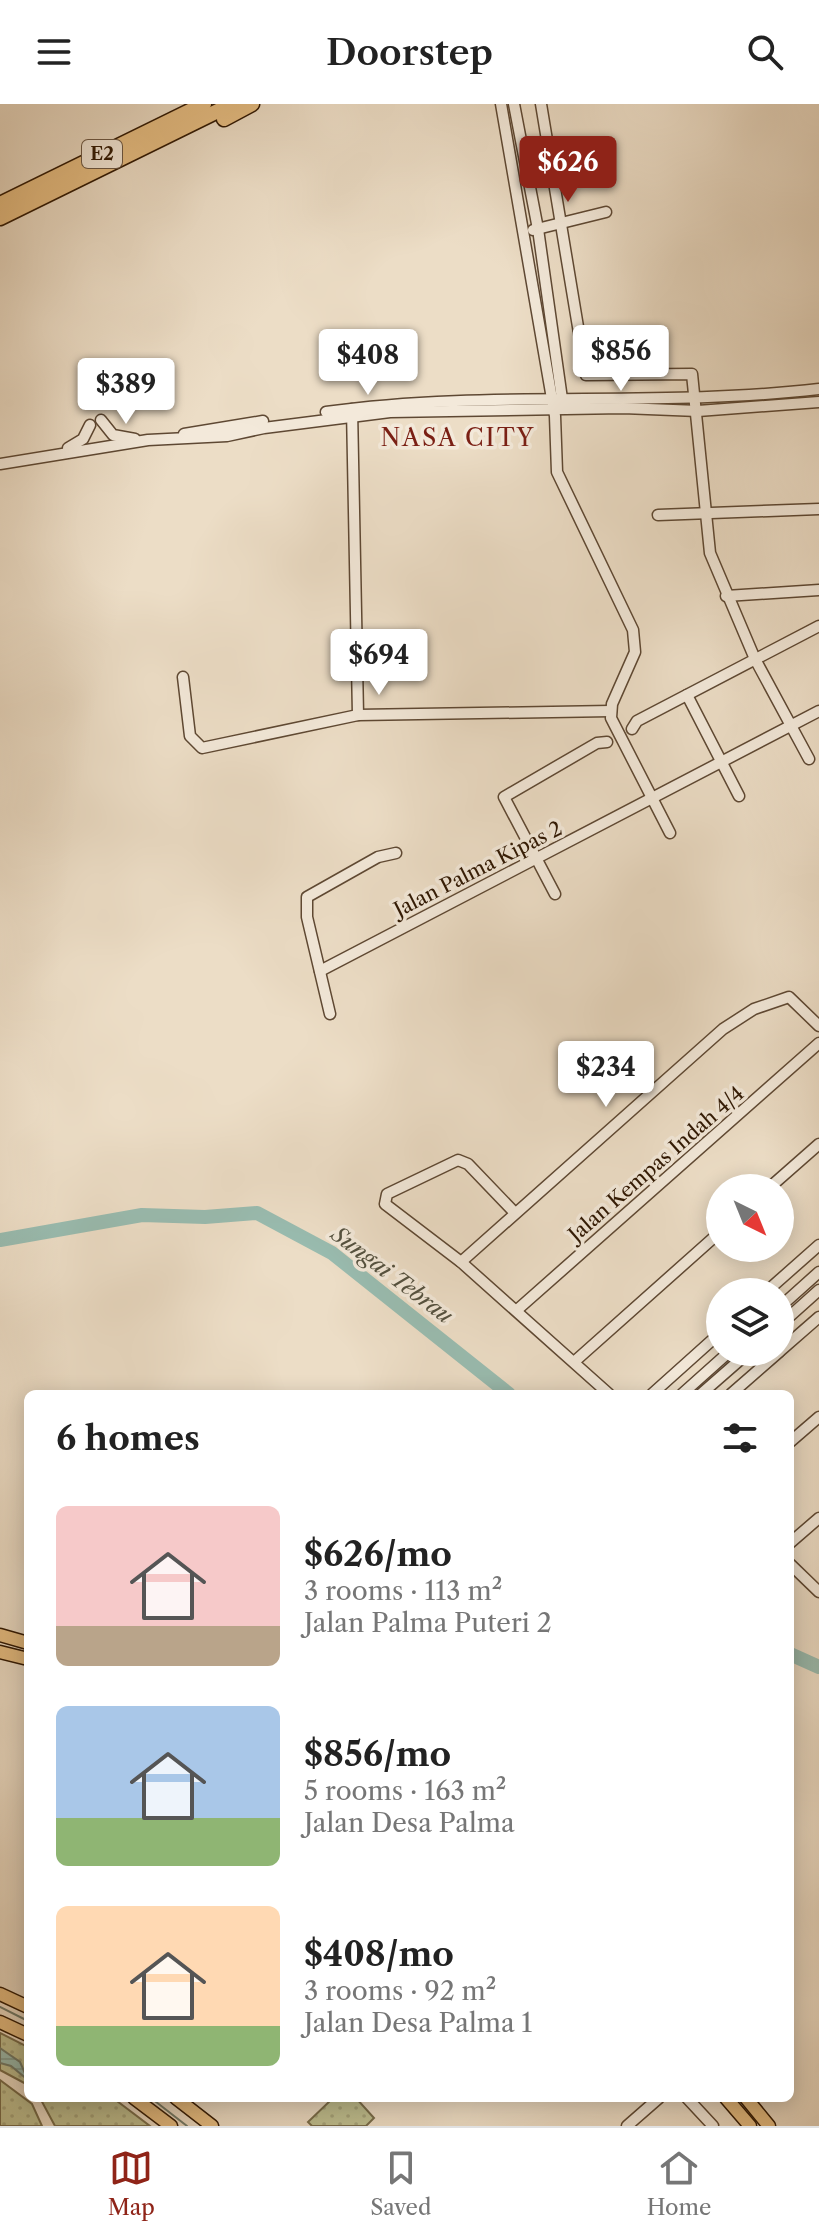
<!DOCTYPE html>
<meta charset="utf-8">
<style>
:root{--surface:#fff;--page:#f6f6f6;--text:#222;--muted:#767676;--line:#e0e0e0;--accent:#8f2418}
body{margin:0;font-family:"Libre Caslon Text",serif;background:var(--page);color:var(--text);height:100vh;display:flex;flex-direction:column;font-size:30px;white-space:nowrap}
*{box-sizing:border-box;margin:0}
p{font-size:26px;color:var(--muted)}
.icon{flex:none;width:44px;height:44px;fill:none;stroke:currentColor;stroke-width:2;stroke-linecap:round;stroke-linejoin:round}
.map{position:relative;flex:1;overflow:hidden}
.side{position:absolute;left:24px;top:1286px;width:770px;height:712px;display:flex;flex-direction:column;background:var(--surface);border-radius:12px;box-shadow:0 4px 20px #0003}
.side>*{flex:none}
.needle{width:52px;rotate:137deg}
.buttons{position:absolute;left:706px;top:1070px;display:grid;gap:16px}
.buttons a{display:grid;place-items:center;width:88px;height:88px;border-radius:50%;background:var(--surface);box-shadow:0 4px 20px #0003;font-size:40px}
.price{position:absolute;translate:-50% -68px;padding:0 18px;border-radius:8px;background:#fff;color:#222;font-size:26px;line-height:52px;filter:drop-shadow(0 2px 4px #0008)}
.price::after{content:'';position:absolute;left:50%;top:48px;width:24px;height:18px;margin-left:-12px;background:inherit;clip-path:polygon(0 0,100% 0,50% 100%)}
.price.on{background:var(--accent);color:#fff}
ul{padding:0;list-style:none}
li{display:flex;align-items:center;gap:24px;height:200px;padding:0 32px}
li span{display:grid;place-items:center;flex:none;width:224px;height:160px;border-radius:12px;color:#555}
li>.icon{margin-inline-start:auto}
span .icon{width:96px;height:96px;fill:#fffc;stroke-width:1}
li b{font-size:34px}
h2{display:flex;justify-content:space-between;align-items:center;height:96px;padding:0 32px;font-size:34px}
header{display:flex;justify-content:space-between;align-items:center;height:104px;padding:0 32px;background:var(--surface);font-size:36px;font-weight:600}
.menu{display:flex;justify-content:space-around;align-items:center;height:112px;border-top:2px solid var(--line);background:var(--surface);font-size:22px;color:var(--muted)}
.menu a{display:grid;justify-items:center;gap:4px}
.menu .on{color:var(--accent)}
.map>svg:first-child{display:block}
.grass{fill:url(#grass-dots);stroke:#766b4a;stroke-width:2}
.water{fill:url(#water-rules);stroke:#6f7a6a;stroke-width:2}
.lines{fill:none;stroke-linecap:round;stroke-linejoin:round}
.stream{stroke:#6f7a6a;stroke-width:2}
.river{stroke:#99bcb0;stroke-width:14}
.minor-casing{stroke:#5e4833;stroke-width:13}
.major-casing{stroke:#2f1702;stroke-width:15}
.highway-casing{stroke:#2f1702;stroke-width:17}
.minor{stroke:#f3e9da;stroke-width:10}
.major{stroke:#e6be83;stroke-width:12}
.highway{stroke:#e6be83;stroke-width:14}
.labels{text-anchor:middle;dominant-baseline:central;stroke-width:7;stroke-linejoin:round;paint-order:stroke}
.shield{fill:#f3e9da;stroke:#6a5643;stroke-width:2}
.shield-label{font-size:18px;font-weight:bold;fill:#2f1702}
.street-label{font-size:20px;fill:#2f1702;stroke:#f3e9da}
.water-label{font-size:22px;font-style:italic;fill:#54513f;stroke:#f3e9da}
.quarter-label{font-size:24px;letter-spacing:2px;fill:#7a1f14;stroke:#f3e9da}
</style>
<header><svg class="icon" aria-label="menu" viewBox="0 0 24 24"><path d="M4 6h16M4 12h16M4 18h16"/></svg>Doorstep<svg class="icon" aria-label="search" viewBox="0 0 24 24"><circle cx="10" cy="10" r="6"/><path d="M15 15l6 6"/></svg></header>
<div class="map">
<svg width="819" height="2022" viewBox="0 0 819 2022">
<defs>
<pattern id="grass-dots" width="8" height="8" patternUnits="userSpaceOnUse" patternTransform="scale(2)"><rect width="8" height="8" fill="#bdbf91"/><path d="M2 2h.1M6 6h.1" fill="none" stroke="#a3a37b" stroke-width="1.8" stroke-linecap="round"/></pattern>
<pattern id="water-rules" width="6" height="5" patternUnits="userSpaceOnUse" patternTransform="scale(2)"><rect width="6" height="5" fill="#99bcb0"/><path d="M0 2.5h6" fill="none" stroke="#84a196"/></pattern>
</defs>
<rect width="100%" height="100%" fill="#ecddc6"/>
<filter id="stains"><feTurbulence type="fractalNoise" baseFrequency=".0025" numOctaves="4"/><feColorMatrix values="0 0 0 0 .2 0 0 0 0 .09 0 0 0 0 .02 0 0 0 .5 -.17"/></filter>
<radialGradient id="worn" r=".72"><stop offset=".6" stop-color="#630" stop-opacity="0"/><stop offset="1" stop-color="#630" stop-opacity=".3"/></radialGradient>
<g class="grass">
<path d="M0,1929L28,1943V1981L0,1966Z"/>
<path d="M0,1976L32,2000L42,2022H0Z"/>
<path d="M40,1994H113L150,2022H55Z"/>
<path d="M333,1994H356L374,2014L366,2022H312L308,2018Z"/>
</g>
<path class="water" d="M0,1944L20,1958L28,1976L11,1962L0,1959Z"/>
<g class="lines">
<g class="stream">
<path d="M0,1903L28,1917"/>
<path d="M151,1994L187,2022"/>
</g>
<g class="river">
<path d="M0,1136L142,1111L205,1113L257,1109L332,1149L509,1290"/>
<path d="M790,1550L819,1563"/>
</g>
<defs>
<g id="minor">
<path d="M501,0L555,312L557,368L633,526L635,548L612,600L611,614L670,729"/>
<path d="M514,0L538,125L563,302"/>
<path d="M541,0L586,271L692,270L710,449L755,555L809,655"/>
<path d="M533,126L606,108"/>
<path d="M352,305L358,611"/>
<path d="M326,308C489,285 655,304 819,285"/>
<path d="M101,316L113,331L135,335"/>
<path d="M184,330L263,317"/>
<path d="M68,344L83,335L90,321"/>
<path d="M0,360L148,336L227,332L264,324L390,308L623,304L698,307L819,298"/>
<path d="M658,411L819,405"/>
<path d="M726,492L819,486"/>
<path d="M183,573L190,632L202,644L358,611L611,607"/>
<path d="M687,591L739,692"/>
<path d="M632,625L637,617L819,522"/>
<path d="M555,790L504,693L597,639L607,638"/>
<path d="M320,867L819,607"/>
<path d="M330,910L307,813V793L378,753L396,749"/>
<path d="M769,1084L819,1040"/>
<path d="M514,1108L468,1060L458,1056L387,1090L385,1100L461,1158L609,1290"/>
<path d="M461,1158L723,925L754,905L789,893L819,922"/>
<path d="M766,1188L819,1141"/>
<path d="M780,1203L819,1168"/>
<path d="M517,1206L819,939"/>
<path d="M780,1221L819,1186"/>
<path d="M780,1247L819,1213"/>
<path d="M574,1258L720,1128"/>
<path d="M652,1290L720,1229"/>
<path d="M682,1290L729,1248"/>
<path d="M701,1290L749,1248"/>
<path d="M731,1290L779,1248"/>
<path d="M790,1338L819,1313"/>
<path d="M790,1439L819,1414"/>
<path d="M790,1460L819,1488"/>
<path d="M687,1994L713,2022"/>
<path d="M627,2022L659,1994"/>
</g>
<g id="major">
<path d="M0,1531L28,1539"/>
<path d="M0,1548L28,1555"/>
<path d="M0,1890L28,1903"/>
<path d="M0,1918L28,1931"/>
<path d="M134,1994L171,2022"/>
<path d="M176,1994L212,2022"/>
<path d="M726,1994L750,2022"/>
<path d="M746,1994L769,2022"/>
</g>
<g id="highway">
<path d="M224,15L252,0"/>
<path d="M0,100L204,0"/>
<path d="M0,114L232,0"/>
</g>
</defs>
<use href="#minor" class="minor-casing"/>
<use href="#major" class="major-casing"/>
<use href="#highway" class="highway-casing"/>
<use href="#minor" class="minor"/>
<use href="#major" class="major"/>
<use href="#highway" class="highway"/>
</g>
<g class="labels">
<rect class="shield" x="82" y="36" width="40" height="28" rx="6"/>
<g class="shield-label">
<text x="102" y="50">E2</text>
</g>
<g class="street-label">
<text transform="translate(478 765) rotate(-27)">Jalan Palma Kipas 2</text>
<text transform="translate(656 1060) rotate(-41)">Jalan Kempas Indah 4/4</text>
</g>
<g class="water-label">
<text transform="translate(392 1171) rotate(37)">Sungai Tebrau</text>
</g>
<g class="quarter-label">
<text x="458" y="333">NASA CITY</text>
</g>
</g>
<rect width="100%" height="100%" filter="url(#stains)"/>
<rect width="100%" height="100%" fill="url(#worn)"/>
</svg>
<div class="buttons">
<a><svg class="needle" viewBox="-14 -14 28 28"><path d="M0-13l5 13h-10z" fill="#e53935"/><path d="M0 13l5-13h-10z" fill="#767676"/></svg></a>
<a><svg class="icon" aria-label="layers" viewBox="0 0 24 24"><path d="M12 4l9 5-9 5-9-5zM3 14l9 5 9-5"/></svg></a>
</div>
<b class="price on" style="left:568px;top:100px">$626</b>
<b class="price" style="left:621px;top:289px">$856</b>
<b class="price" style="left:368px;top:293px">$408</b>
<b class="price" style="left:126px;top:322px">$389</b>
<b class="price" style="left:379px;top:593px">$694</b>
<b class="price" style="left:606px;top:1005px">$234</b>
<section class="side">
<h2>6 homes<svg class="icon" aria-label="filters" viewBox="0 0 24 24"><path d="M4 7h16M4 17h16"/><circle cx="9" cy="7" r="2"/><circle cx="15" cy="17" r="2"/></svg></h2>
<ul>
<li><span style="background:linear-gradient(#f6c9c9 75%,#b9a48a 0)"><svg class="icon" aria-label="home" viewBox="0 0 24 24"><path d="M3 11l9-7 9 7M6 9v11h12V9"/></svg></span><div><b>$626/mo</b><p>3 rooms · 113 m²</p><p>Jalan Palma Puteri 2</p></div></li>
<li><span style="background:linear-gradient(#a9c7e8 70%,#8fb573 0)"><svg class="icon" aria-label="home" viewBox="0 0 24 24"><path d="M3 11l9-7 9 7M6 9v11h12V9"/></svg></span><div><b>$856/mo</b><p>5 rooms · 163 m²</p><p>Jalan Desa Palma</p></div></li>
<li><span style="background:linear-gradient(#ffd9b3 75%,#8fb573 0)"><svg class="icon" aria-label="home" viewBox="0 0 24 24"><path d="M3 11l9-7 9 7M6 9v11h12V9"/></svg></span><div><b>$408/mo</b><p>3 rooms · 92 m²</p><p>Jalan Desa Palma 1</p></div></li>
</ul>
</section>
</div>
<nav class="menu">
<a class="on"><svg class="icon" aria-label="map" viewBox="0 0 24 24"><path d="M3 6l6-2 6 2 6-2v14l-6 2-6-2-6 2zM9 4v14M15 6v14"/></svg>Map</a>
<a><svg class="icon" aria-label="saved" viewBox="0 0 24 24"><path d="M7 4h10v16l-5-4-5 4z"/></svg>Saved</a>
<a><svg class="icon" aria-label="home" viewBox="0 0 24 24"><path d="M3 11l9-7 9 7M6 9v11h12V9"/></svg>Home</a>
</nav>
